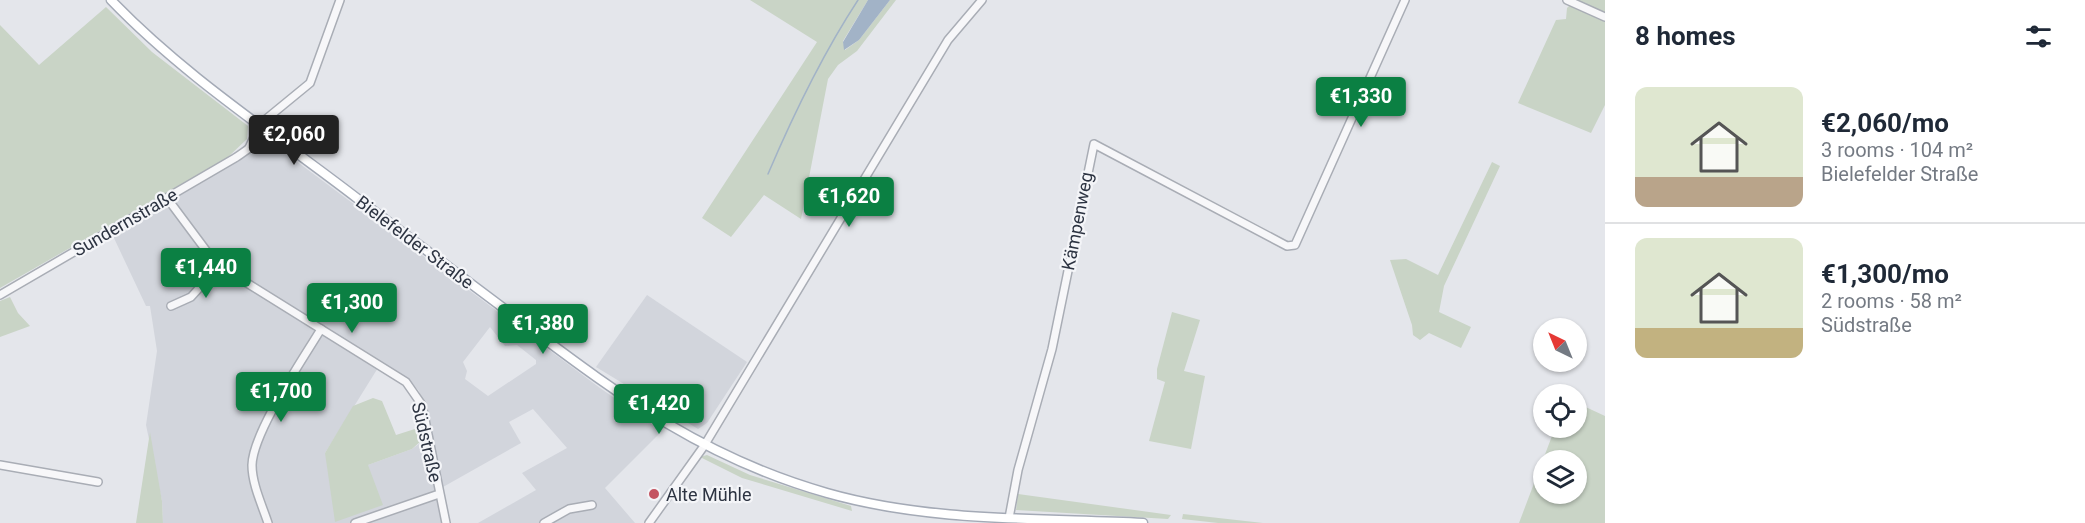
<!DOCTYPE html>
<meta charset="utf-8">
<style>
:root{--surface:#fff;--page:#f2f2f3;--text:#1f2937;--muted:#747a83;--line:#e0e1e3;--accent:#0b8043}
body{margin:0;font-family:Roboto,sans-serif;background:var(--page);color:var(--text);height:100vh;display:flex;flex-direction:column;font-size:22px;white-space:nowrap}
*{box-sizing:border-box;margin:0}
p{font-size:20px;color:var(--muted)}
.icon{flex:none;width:33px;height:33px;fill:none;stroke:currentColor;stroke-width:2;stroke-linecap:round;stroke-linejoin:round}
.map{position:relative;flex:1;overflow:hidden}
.sheet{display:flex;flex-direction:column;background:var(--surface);width:480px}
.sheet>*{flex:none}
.needle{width:39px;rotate:317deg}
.fabs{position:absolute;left:1533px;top:318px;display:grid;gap:12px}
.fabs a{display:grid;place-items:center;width:54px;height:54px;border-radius:50%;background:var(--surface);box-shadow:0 2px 4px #0004;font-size:30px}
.price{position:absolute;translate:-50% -51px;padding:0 14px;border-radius:6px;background:var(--accent);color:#fff;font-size:20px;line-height:39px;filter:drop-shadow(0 2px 3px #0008)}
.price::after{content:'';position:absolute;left:50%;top:36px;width:18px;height:14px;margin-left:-9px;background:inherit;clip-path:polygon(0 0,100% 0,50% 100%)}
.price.on{background:#222;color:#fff}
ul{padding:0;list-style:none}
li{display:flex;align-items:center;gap:18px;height:150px;padding:0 30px}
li+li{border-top:2px solid var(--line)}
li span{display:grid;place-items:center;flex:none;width:168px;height:120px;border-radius:12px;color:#555}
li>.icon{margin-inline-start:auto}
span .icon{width:72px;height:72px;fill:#fffc;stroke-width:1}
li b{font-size:26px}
h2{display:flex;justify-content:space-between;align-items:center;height:72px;padding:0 30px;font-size:26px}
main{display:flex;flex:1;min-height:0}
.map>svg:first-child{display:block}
.built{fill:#d2d5dc;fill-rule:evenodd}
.green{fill:#c9d4c6;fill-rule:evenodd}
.water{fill:#a2b3c7}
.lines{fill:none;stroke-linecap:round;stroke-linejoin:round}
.stream{stroke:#a2b3c7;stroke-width:1.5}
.minor-casing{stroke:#a9adb5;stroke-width:10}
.major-casing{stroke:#a4aab6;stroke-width:11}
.minor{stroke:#f7f7f9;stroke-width:7}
.major{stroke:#fff;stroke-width:8}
.poi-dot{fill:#c45461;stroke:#f4f5f8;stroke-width:2}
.labels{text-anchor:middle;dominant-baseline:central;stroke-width:4.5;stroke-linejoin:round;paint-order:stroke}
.street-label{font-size:18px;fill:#2d3442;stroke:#f4f5f8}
.poi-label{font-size:18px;fill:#2d3442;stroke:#f4f5f8;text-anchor:start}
</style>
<main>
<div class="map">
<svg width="1605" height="523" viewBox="0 0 1605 523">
<rect width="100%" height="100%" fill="#e4e6eb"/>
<g class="built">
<path d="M272,143L600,388L662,431L605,488L635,523H478L536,490L522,473L567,448L533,409L509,422L521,443L443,487L449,523H163L162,501L146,425L157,351L150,306H146L113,236L178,199L179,195L252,151ZM490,327L505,346L517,345L536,360V364L488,396L465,379L467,371L463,362ZM381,363L412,383L419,391L433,434L412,449L368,465L325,453Z"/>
<path d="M647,295L747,362L707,423L698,429L596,367Z"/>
</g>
<g class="green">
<path d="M750,0H868L843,41L845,50L859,40L890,0H896L857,51L838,65L828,79L801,219L764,195L731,237L702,218L817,42Z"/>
<path d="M1576,0H1605V13Z"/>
<path d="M1571,4L1605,19V105L1591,133L1518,103L1556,20L1566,19L1567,8Z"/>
<path d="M106,7L152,52L248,126L247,139L227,158L0,288V25L39,65Z"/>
<path d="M1492,162L1500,166L1444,286L1439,312L1471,327L1461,348L1429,333L1420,340L1413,335L1412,325L1390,260L1406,259L1438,275Z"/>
<path d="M10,297L18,313L30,326L0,337V301Z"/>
<path d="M1172,312L1200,320L1184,371L1205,376L1191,449L1149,441L1165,382L1157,379V369Z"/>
<path d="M373,398L382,401L396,435L418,428L422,440L412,449L368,465L383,505L335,522L325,453L353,406Z"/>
<path d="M1577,403L1605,416V523H1519L1555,428H1576ZM1544,460H1576V494H1544Z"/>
<path d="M150,432L162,501L163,523H136Z"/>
<path d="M707,455L750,475L851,506L852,511L742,478L700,457Z"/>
<path d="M1018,494L1171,515L1168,519L1016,510Z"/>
<path d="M1183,514L1263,523H1218L1182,519Z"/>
</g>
<path class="water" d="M868,0H890L859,40L844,50L843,42Z"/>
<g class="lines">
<path class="stream" d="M768,174C794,113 822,55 858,0"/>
<defs>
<g id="minor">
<path d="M1567,0L1605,17"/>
<path d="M249,148L260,124L310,83L340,0"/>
<path d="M167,198L208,253L234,275L406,382L422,405L446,523"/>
<path d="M0,295L235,158C251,147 266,139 270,119"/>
<path d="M171,306L191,297L220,265"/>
<path d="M0,465L98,482"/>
<path d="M1009,518L1018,470L1052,349L1094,144L1287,246L1295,245L1405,0"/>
<path d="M268,523C262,505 252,484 252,465C253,432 303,359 321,329"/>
<path d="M355,523L439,494"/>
<path d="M544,523L569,509L592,505"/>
<path d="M649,523L704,446L948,40L982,0"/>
</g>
<path id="major" d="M111,0C184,76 275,135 358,199C414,241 470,283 526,325C624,399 707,459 827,493C929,522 1038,518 1143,523"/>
</defs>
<use href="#minor" class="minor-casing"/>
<use href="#major" class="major-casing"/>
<use href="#minor" class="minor"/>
<use href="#major" class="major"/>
</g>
<circle class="poi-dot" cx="654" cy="494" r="6"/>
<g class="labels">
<g class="street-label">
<text transform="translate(1077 221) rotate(-79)">Kämpenweg</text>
<text transform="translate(125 222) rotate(-30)">Sundernstraße</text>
<text transform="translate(415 242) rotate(37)">Bielefelder Straße</text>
<text transform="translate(427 442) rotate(77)">Südstraße</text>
</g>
<g class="poi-label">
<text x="666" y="494">Alte Mühle</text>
</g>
</g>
</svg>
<div class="fabs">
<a><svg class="needle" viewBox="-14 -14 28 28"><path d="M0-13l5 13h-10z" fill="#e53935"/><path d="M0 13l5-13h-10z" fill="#747a83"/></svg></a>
<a><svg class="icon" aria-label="locate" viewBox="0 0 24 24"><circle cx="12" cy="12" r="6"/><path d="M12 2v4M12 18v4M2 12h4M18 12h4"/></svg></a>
<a><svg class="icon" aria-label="layers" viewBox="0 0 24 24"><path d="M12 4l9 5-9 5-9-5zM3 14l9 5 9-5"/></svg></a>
</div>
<b class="price" style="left:1361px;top:128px">€1,330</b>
<b class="price on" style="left:294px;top:166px">€2,060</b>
<b class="price" style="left:849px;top:228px">€1,620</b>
<b class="price" style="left:206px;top:299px">€1,440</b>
<b class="price" style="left:352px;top:334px">€1,300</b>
<b class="price" style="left:543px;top:355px">€1,380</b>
<b class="price" style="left:281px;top:423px">€1,700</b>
<b class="price" style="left:659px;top:435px">€1,420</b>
</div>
<section class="sheet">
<h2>8 homes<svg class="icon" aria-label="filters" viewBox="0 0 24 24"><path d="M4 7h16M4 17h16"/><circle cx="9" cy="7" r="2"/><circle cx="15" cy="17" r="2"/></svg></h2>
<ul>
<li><span style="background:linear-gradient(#dfe7d0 75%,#b9a48a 0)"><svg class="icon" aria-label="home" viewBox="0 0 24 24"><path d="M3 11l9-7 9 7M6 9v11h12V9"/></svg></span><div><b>€2,060/mo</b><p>3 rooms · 104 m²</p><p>Bielefelder Straße</p></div></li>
<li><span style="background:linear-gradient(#dfe7d0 75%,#c2b280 0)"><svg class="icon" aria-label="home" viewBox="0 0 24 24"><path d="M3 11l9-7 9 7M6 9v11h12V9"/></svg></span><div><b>€1,300/mo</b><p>2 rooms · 58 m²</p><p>Südstraße</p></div></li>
</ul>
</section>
</main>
